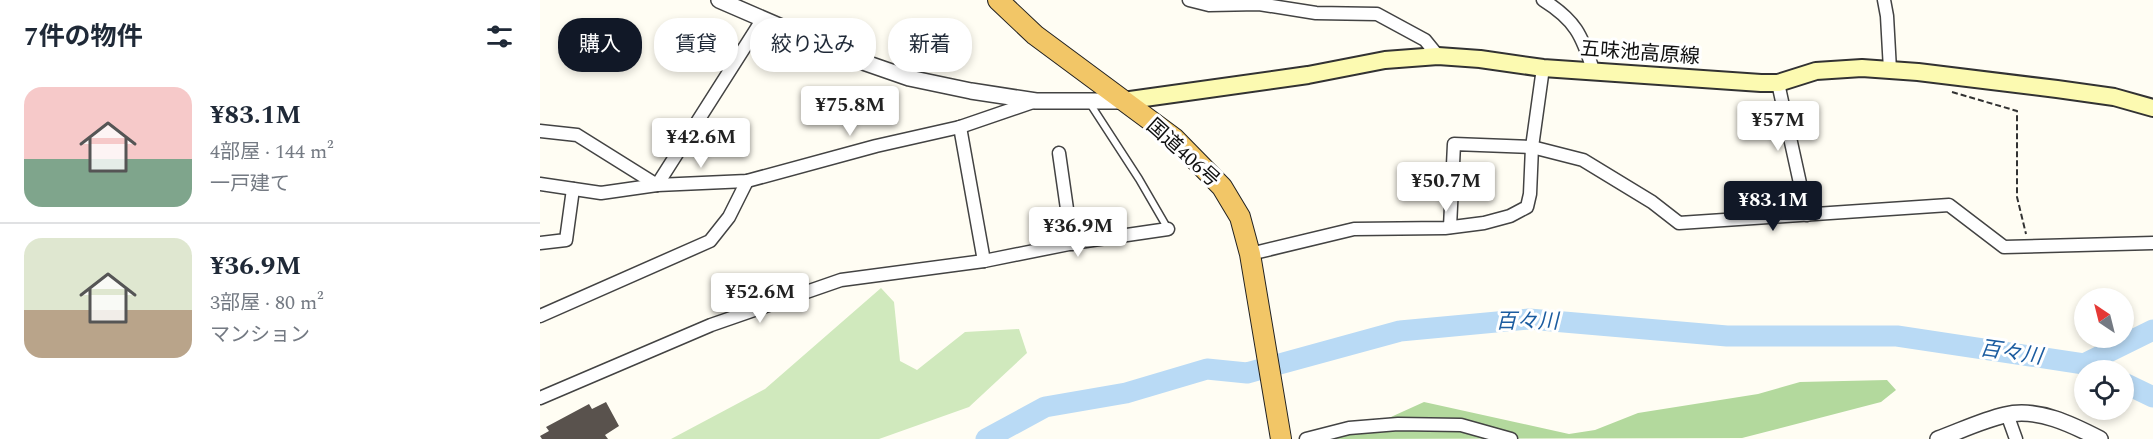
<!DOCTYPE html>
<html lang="ja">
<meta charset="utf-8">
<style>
:root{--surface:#fff;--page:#f2f2f3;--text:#1f2937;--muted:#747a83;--line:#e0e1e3;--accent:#111827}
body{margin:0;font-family:Spectral,"Noto Sans JP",serif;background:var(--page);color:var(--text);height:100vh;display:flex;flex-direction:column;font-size:22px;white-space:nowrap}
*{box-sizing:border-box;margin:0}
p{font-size:20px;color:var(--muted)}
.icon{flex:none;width:33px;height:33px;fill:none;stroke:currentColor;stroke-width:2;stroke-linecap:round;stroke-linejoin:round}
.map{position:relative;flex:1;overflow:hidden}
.sheet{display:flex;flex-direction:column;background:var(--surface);width:540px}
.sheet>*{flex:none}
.banner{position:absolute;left:18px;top:18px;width:570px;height:54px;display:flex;gap:12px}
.needle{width:39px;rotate:325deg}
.tools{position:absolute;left:1534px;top:288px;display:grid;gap:12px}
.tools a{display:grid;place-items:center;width:60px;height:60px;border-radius:50%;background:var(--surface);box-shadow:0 3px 9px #0003;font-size:30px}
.price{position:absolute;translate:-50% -51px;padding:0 14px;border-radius:6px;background:#fff;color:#222;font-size:20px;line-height:39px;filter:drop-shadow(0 2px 3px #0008)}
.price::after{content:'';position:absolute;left:50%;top:36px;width:18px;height:14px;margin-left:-9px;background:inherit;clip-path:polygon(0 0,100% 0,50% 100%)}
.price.current{background:var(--accent);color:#fff}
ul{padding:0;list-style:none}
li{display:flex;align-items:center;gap:18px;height:150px;padding:0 24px}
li+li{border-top:2px solid var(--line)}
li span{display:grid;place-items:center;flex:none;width:168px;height:120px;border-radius:18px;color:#555}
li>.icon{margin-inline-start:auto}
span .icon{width:72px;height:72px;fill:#fffc;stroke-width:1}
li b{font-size:26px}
h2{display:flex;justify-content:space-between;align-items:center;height:72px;padding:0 24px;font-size:26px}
.tag{padding:0 21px;border-radius:24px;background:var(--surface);box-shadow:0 3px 9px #0003;font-size:21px;line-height:54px}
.tag.current{background:var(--accent);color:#fff}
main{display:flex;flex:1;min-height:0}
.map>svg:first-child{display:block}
.green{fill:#d0e9bd}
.forest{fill:#b3d99d}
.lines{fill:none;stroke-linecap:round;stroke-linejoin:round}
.river{stroke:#b9daf5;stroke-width:21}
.building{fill:#59524d}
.service-casing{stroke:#434343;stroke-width:9}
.minor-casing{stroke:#434343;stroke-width:15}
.tertiary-casing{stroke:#434343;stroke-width:18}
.secondary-casing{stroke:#323232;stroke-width:20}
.trunk-casing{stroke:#212121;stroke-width:22}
.path{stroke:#323232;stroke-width:2;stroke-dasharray:6 3;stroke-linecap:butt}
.service{stroke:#fff;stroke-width:6}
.minor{stroke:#fff;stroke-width:12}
.tertiary{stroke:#fff;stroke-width:15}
.secondary{stroke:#fcfab1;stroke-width:16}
.trunk{stroke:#f2c667;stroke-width:20}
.labels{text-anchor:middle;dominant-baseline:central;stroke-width:6;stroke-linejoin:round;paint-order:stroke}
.street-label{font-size:20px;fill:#101010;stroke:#fff}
.water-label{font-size:21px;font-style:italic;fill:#1b5ca0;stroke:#fff}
</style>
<main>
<section class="sheet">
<h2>7件の物件<svg class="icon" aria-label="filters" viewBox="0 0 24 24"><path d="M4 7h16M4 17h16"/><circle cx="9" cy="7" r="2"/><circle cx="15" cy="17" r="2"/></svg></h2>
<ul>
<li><span style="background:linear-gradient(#f6c9c9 60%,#7fa58c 0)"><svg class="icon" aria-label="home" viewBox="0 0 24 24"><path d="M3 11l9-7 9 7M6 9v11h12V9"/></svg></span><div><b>¥83.1M</b><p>4部屋 · 144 m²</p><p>一戸建て</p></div></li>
<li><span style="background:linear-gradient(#dfe7d0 60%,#b9a48a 0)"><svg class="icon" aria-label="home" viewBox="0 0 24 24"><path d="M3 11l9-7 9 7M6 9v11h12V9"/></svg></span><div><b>¥36.9M</b><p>3部屋 · 80 m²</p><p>マンション</p></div></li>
</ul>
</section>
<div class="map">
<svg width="1613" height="439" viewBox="0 0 1613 439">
<rect width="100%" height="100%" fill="#fffdf3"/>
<path class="green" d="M341,288L354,302L360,361L377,370L425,332L479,329L487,353L429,407L339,439H131L225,389Z"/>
<path class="forest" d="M1347,380L1356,390L1341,402L1202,438L795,439L831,426L884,402L1029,434L1055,430L1098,413L1218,394L1260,382Z"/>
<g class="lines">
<g class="river">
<path d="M1544,364L1613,330"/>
<path d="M1584,383L1613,397"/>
<path d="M446,439L505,407L586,393L667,369L707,373L860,331L989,319L1187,336H1357L1544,364L1558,370"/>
</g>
</g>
<path class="building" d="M66,402L79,426L65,435L68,439H2L0,436L9,431L6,427L49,404L52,409Z"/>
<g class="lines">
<defs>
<path id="service" d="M549,102L599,179L628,229"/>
<g id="minor">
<path d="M649,0L669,5L719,4L776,13L837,14L885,40L898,56"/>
<path d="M1003,0C1035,20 1042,35 1053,70"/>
<path d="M1344,0L1347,16L1350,70"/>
<path d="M1238,83L1267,215"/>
<path d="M420,127L444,261"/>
<path d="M0,131L37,135L117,185"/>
<path d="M519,153L532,244"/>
<path d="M0,184L61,193L117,185L207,181L336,146L420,127L496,101"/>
<path d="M117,185L222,20"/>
<path d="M910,227L914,144L992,147L1043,160L1112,202L1139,223L1409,205L1464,247L1613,243"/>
<path d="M0,243L26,240L33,189"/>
<path d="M710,254L814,229L905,228L944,223L970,216L987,207L990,194L992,147L1003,68"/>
<path d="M0,316L170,241L189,217L207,181"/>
<path d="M0,398L171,325L301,280L444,261L539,242L628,229"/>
<path d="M1467,414L1476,439"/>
<path d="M766,439L809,428L858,424L921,425L971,439"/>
</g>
<g id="tertiary">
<path d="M179,0L320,61L369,78L431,91L496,101H583"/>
<path d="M1398,439C1420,431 1443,420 1465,415C1497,407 1533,425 1560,439"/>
</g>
<path id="secondary" d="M583,101L768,75L845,60L898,56L940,59L1003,68L1221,83H1238L1276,71L1322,68L1378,72L1517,89L1574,97L1613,108"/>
<path id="trunk" d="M458,0L495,35L634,138L682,187L700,217L710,254L741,439"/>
</defs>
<use href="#service" class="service-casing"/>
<use href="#minor" class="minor-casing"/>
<use href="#tertiary" class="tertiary-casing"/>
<use href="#secondary" class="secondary-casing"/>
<use href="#trunk" class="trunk-casing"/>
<path class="path" d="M1412,92L1477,111V197L1486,234"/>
<use href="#service" class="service"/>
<use href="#minor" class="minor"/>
<use href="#tertiary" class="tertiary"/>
<use href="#secondary" class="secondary"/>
<use href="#trunk" class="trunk"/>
</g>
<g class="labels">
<g class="street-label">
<text transform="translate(1100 53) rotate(4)">五味池高原線</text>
<text transform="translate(643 153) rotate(42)">国道406号</text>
</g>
<g class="water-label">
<text x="987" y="322">百々川</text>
<text transform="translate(1471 353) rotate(8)">百々川</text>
</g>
</g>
</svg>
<div class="tools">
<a><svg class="needle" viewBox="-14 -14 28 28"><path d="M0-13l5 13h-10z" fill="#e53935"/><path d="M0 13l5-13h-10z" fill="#747a83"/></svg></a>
<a><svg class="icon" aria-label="locate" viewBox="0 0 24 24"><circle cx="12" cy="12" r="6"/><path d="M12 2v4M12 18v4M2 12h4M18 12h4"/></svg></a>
</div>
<b class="price" style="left:310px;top:137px">¥75.8M</b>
<b class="price" style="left:1238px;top:152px">¥57M</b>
<b class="price" style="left:161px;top:169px">¥42.6M</b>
<b class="price" style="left:906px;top:213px">¥50.7M</b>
<b class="price current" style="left:1233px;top:232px">¥83.1M</b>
<b class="price" style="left:538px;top:258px">¥36.9M</b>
<b class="price" style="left:220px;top:324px">¥52.6M</b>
<div class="banner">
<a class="tag current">購入</a>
<a class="tag">賃貸</a>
<a class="tag">絞り込み</a>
<a class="tag">新着</a>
</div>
</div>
</main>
